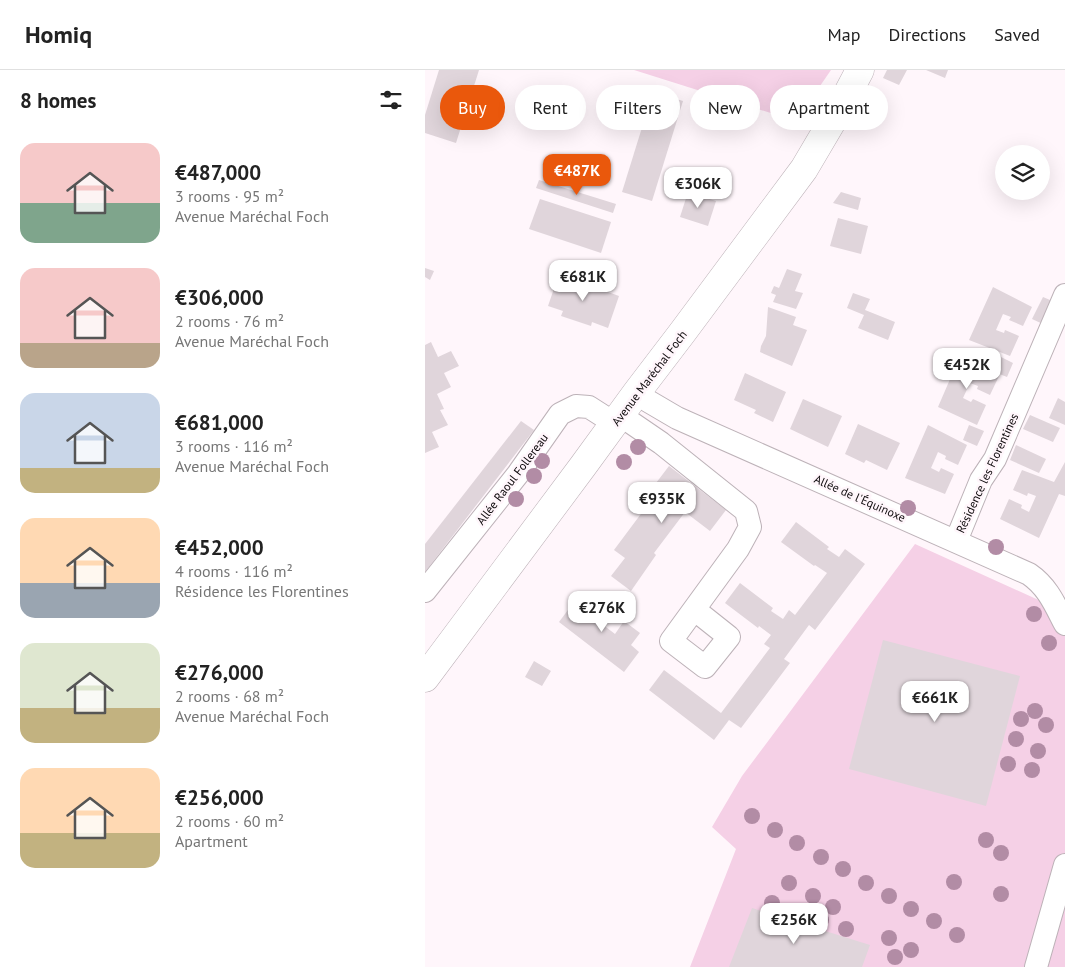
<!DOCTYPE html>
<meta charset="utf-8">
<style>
:root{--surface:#fff;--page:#f2f2f2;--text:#222;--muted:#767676;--line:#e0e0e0;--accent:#ea580c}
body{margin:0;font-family:"PT Sans",sans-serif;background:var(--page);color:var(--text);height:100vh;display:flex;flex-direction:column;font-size:19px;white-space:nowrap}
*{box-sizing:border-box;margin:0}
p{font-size:16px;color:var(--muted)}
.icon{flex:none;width:28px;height:28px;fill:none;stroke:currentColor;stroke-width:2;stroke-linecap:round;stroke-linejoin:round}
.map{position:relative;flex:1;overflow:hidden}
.panel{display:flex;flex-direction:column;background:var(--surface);width:425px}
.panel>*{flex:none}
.top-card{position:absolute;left:15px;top:15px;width:475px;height:45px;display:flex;gap:10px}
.tools{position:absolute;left:570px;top:75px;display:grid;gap:10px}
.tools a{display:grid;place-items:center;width:55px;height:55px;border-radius:50%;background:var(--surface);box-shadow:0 5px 20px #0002;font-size:25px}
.price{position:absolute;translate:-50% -42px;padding:0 11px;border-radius:10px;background:#fff;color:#222;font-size:16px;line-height:32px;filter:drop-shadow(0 1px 2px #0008)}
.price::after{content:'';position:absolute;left:50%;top:30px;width:15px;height:11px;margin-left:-8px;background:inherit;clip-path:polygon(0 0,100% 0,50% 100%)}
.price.selected{background:var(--accent);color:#fff}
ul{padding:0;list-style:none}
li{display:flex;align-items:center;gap:15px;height:125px;padding:0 20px}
li span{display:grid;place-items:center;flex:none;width:140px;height:100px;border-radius:15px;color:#555}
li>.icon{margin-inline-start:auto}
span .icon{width:60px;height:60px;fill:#fffc;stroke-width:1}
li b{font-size:21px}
h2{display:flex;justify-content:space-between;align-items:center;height:60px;padding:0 20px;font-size:21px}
.pill{padding:0 18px;border-radius:22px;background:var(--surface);box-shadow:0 5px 20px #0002;font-size:18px;line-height:45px}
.pill.selected{background:var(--accent);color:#fff}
header{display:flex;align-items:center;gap:30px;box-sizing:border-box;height:70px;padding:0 25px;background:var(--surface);border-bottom:1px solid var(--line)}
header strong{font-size:24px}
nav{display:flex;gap:28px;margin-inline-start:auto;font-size:18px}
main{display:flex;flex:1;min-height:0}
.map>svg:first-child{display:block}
.green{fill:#f5d0e6}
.building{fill:#e0d5db}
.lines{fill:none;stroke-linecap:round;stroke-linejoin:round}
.minor-casing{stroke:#bdb2b8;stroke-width:24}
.major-casing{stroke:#bdb2b8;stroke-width:29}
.minor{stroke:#fff;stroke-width:22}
.major{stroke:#fff;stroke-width:28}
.tree{fill:#b28ca5}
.labels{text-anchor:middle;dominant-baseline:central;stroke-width:5;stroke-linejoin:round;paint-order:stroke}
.street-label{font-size:12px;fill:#0f0b0d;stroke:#fff6fb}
</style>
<header>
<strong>Homiq</strong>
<nav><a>Map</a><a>Directions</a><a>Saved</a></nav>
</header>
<main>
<section class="panel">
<h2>8 homes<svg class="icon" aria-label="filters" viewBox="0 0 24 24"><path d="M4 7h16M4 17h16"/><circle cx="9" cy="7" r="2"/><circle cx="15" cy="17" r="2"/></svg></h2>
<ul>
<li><span style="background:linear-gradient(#f6c9c9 60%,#7fa58c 0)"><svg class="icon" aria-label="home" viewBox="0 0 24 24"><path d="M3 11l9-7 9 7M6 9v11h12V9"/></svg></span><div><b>€487,000</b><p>3 rooms · 95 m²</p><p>Avenue Maréchal Foch</p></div></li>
<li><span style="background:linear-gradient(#f6c9c9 75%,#b9a48a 0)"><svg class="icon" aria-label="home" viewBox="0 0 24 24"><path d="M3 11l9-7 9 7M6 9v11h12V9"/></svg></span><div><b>€306,000</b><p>2 rooms · 76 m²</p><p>Avenue Maréchal Foch</p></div></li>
<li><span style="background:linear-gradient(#c9d6e8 75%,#c2b280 0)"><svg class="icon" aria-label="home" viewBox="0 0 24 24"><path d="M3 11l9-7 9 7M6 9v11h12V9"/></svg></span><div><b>€681,000</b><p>3 rooms · 116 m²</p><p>Avenue Maréchal Foch</p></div></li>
<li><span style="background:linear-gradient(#ffd9b3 65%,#9aa5b1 0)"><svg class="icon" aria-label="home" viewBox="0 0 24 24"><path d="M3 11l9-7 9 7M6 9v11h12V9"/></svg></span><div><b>€452,000</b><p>4 rooms · 116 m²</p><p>Résidence les Florentines</p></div></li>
<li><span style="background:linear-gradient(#dfe7d0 65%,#c2b280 0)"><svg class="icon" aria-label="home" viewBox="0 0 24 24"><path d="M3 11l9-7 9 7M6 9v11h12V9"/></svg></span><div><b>€276,000</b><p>2 rooms · 68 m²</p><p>Avenue Maréchal Foch</p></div></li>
<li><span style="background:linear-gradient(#ffd9b3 65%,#c2b280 0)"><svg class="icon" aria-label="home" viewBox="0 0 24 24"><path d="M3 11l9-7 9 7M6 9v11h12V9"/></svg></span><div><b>€256,000</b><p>2 rooms · 60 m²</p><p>Apartment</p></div></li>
</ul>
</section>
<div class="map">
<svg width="640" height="897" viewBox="0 0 640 897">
<rect width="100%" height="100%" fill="#fff6fb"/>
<g class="green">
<path d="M209,0H406L371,51Z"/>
<path d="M490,474L640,542V897H265L311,779L287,757L317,706Z"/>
</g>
<g class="building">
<path d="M14,0H54L31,73L0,63V45Z"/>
<path d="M462,0H482L474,15L458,8Z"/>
<path d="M501,0H523L520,8Z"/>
<path d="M228,22L258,31L227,131L197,122Z"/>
<path d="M114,110L191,134L188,143L111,118Z"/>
<path d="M263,122L291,131L283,156L255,147Z"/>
<path d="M416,122L436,128L433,140L408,133Z"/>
<path d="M115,129L186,152L176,183L104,159Z"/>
<path d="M413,148L443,156L436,184L405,176Z"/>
<path d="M0,198L9,201L5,210L0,207Z"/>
<path d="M362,199L377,204L370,221L378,223L371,239L348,232L351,225L346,223L349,216L354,218Z"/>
<path d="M134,204L194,226L183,258L167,252L166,256L136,246L138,241L123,236Z"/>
<path d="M568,217L607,237L598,256L584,250L586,247L578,244L571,260L579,263L580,260L594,266L585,286L544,270Z"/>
<path d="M428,223L445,229L440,240L470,252L463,270L433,258L439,245L422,238Z"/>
<path d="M618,227L632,233L622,256L607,249Z"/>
<path d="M343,237L371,247L368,255L382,260L367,296L335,282L336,276L341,266Z"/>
<path d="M6,272L13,287L26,281L34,296L19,303L26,317L12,324L19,339L15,340L23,355L7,362L14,377L0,383V275Z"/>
<path d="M535,286L574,306L565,325L552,319L553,316L545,313L538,328L546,332L548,329L561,335L552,355L513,337Z"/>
<path d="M574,286L588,293L582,307L567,301Z"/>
<path d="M320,303L361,322L348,352L329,343L331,340L309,330Z"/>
<path d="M633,328L640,332V355L624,348Z"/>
<path d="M378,329L417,346L403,377L365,359Z"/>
<path d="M605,345L635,358L628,372L598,359Z"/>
<path d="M96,351L109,360L0,502V474Z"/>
<path d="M433,354L475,373L462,400L441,390L439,393L420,384Z"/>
<path d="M503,355L542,375L533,395L520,389L521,386L513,382L506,398L514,402L516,398L529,404L520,424L480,408Z"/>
<path d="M544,355L559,361L552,376L538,370Z"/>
<path d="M591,375L621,389L614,403L585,390Z"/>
<path d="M640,392V426L634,424L614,468L575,449L584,429L597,435L596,438L604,442L611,426L603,423L602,426L588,420L597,400L629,412Z"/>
<path d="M244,396L301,440L285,461L260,442L229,483L231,485L206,521L186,506L200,488L189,480L233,421L228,417Z"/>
<path d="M371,452L404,477L402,479L414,487L420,479L440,494L390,560L384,555L359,589L365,593L316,658L304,650L289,670L224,620L239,600L296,643L345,578L339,574L346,565L334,556L333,558L300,533L315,513L348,538L346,541L358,549L364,540L370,545L402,503L390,495L389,496L356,472Z"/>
<path d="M167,527L183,539L173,551L190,564L199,551L215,563L206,575L214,582L199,602L134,552L149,532L158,539Z"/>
<path d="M458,570L595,606L561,736L424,699Z"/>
<path d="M109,591L126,601L117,616L100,607Z"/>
<path d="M327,838L445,875L437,897H304Z"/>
</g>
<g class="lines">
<defs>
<g id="minor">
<path d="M212,322L223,331L252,348L604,504C623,517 630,535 640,554"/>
<path d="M195,345L236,373L321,441L325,457L313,479L246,571L280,597L304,567L270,540"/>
<path d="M531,471L556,410L570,389L640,225"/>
<path d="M0,521L93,404L135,344L151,336L164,337L189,353"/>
<path d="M611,897L640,795"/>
</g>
<path id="major" d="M0,608L158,396L212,322L257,263L379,99L415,38L435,0"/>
</defs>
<use href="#minor" class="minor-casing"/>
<use href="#major" class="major-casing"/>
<use href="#minor" class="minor"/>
<use href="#major" class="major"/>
</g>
<g class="tree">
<circle cx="213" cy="377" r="8"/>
<circle cx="117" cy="391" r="8"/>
<circle cx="199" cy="392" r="8"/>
<circle cx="109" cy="406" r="8"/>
<circle cx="91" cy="429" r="8"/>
<circle cx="483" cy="438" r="8"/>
<circle cx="571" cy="477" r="8"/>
<circle cx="609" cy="544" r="8"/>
<circle cx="624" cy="573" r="8"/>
<circle cx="610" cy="641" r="8"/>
<circle cx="596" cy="649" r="8"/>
<circle cx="621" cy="655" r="8"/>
<circle cx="591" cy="669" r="8"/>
<circle cx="613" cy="681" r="8"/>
<circle cx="583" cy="694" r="8"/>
<circle cx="607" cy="700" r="8"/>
<circle cx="327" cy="746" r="8"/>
<circle cx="350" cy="760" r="8"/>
<circle cx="561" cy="770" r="8"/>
<circle cx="372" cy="773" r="8"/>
<circle cx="576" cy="783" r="8"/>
<circle cx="396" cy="787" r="8"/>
<circle cx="418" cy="799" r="8"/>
<circle cx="529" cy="812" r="8"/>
<circle cx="364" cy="813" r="8"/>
<circle cx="441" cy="813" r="8"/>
<circle cx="576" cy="824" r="8"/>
<circle cx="388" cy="826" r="8"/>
<circle cx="464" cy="826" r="8"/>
<circle cx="347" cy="833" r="8"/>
<circle cx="408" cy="837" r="8"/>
<circle cx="486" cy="839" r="8"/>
<circle cx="372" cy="841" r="8"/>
<circle cx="396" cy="850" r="8"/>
<circle cx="509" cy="851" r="8"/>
<circle cx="421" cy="859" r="8"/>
<circle cx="532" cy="865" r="8"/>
<circle cx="464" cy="868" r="8"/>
<circle cx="486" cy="880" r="8"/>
<circle cx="470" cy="887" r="8"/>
</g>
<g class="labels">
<g class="street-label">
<text transform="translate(224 308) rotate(-53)">Avenue Maréchal Foch</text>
<text transform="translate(562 403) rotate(-65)">Résidence les Florentines</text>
<text transform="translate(87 409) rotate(-53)">Allée Raoul Follereau</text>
<text transform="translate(435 428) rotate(24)">Allée de l'Équinoxe</text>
</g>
</g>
</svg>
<div class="tools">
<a><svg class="icon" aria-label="layers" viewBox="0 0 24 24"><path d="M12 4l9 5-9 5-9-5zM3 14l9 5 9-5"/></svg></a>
</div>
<b class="price selected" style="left:152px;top:126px">€487K</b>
<b class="price" style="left:273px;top:139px">€306K</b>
<b class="price" style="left:158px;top:232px">€681K</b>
<b class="price" style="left:542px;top:320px">€452K</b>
<b class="price" style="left:237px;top:454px">€935K</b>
<b class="price" style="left:177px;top:563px">€276K</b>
<b class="price" style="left:510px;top:653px">€661K</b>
<b class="price" style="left:369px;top:875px">€256K</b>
<div class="top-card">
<a class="pill selected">Buy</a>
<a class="pill">Rent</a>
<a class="pill">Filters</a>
<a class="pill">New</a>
<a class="pill">Apartment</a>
</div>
</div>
</main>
